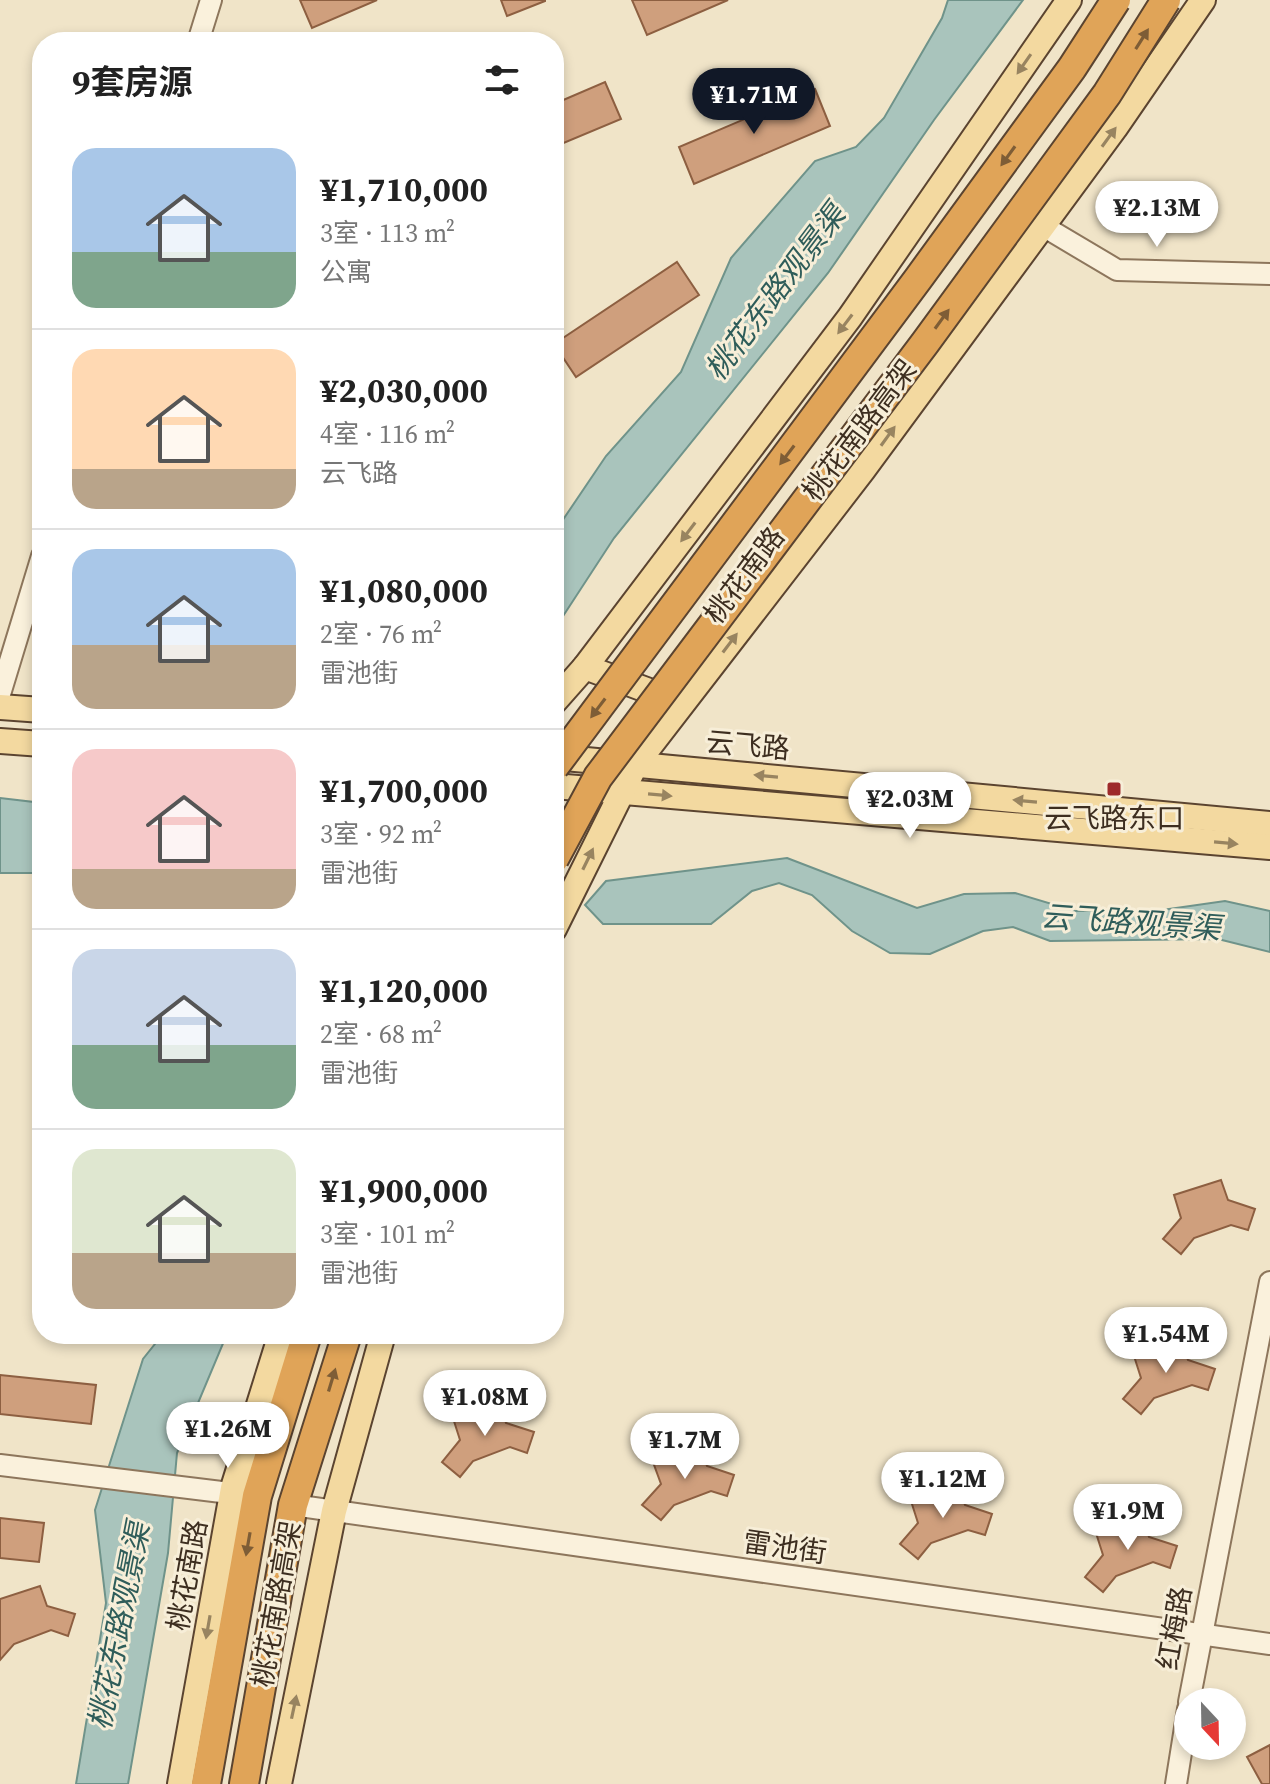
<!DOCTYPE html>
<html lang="zh">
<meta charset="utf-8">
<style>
:root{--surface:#fff;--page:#f6f6f6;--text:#222;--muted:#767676;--line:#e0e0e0;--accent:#111827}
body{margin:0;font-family:"Source Serif 4","Noto Sans SC",serif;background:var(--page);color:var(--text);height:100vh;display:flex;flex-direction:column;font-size:30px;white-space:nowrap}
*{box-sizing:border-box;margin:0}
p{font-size:26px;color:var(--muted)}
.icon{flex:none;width:44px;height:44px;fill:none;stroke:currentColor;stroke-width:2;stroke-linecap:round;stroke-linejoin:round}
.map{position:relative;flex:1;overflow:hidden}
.details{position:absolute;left:32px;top:32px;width:532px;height:1312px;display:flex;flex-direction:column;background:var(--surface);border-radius:32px;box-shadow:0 4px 12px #0003}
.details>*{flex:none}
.needle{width:52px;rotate:158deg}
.buttons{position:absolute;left:1174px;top:1688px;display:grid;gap:16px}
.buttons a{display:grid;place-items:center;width:72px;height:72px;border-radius:50%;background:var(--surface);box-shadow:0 4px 12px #0003;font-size:40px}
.price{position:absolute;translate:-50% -68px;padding:0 18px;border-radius:28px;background:#fff;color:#222;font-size:26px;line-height:52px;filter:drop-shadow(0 2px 4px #0008)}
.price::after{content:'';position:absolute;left:50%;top:48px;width:24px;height:18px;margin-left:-12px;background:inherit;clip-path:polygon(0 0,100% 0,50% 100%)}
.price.current{background:var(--accent);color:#fff}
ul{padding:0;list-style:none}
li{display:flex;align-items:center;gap:24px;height:200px;padding:0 40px}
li+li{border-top:2px solid var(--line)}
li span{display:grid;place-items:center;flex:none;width:224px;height:160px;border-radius:24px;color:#555}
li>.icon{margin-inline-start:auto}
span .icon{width:96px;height:96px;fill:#fffc;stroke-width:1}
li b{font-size:34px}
h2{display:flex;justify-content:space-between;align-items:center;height:96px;padding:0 40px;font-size:34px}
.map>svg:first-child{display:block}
.water{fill:#a9c4bc;stroke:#6f938a;stroke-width:2}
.building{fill:#cf9f7d;stroke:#8d5f41;stroke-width:2}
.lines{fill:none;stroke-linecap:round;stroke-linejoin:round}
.minor-casing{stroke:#8d765c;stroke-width:24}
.major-casing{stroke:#5b4430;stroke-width:28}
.highway-casing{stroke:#5b4430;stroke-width:32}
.minor{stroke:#faf1dc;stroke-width:20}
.major{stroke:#f3d9a0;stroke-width:24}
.highway{stroke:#e0a458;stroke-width:28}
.highway-bridge-casing{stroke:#5b4430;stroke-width:32;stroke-linecap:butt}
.highway-bridge{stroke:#e0a458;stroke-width:28}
.oneway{fill:#7e5d36}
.oneway2{fill:#988460}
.poi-dot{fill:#9e2a2b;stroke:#f7eed8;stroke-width:3}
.labels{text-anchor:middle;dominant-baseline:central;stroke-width:6;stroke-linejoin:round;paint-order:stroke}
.street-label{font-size:28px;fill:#3d2e20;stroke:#f7eed8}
.poi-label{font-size:28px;fill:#3d2e20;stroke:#f7eed8}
.water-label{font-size:30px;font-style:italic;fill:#2f5d5a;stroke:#f7eed8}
</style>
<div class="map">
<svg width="1270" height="1784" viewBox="0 0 1270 1784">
<rect width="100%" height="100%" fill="#f0e4c8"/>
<g class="water">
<path d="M948,0H1023L934,120L828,273L614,538L554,630V533L606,456L681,372L731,258L815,161L856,147L884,118L942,18Z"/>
<path d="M0,798L42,803V873H0Z"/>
<path d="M787,858L917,908L964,894L1015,893L1075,911L1162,910L1225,901L1270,911V952L1218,939L1050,941L1013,927L983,931L930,954L890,953L852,931L812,895L779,883L752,891L711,924H603L585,905L606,881Z"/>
<path d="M163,1334H227L177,1453L168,1553L128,1784H76L106,1603L95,1510L143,1359Z"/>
</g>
<g class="building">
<path d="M300,0H377L312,28Z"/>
<path d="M501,0H545V1L507,16Z"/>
<path d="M632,0H728L647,35Z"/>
<path d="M605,82L621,119L554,147V104Z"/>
<path d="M815,89L830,126L694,184L679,147Z"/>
<path d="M677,262L699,295L576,377L554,344Z"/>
<path d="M1221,1180L1228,1200L1255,1209L1248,1230L1231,1225L1194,1238L1181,1254L1163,1239L1181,1218L1174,1195Z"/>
<path d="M1181,1340L1188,1360L1215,1369L1208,1390L1192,1385L1154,1398L1141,1414L1123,1399L1141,1378L1134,1356Z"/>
<path d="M0,1375L96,1385L91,1424L0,1414Z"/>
<path d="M500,1403L506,1423L534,1432L527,1453L510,1447L473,1461L460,1477L442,1462L460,1440L453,1418Z"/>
<path d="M700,1446L707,1466L734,1475L727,1496L711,1491L674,1505L661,1520L642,1505L661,1484L653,1462Z"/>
<path d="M958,1485L965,1505L992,1514L985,1535L968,1530L931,1543L918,1559L900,1544L918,1523L911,1501Z"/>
<path d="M1143,1517L1149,1537L1177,1546L1170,1568L1153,1562L1116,1576L1103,1592L1085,1577L1103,1555L1096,1533Z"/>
<path d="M0,1518L44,1523L39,1562L0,1558Z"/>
<path d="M40,1586L47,1606L75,1614L68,1636L51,1630L14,1644L0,1660V1599Z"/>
<path d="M1270,1745V1784H1262L1247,1757Z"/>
</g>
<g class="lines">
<defs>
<g id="minor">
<path d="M198,42L211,0"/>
<path d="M1043,226L1117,270L1270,274"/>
<path d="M0,694L42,556"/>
<path d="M0,1465L246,1495"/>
<path d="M293,1505L1270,1644"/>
<path d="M1189,1702L1270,1282"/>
<path d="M1176,1784L1188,1709"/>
</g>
<g id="major">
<path d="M585,667L676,701"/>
<path d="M554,702L585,667L850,317L1069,0"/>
<path d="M0,707L42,710"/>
<path d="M0,741L42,744"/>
<path d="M554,757L1270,824"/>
<path d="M554,786L1270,847"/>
<path d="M554,929L636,764L863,470L1115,128L1203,0"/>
<path d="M180,1784L233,1488L281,1334"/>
<path d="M279,1784L334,1511L383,1334"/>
</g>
<g id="highway">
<path d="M206,1784L257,1496L307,1334"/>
<path d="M244,1784L293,1505L347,1334"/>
</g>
</defs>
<use href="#minor" class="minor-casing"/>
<use href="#major" class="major-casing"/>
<use href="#highway" class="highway-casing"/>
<use href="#minor" class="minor"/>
<use href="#major" class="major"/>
<use href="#highway" class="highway"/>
<defs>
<g id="highway-bridge">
<path d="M554,767L918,279L1072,68L1116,0"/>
<path d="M554,859L598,777L925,343L1107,94L1166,0"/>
</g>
</defs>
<use href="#highway-bridge" class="highway-bridge-casing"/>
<use href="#highway-bridge" class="highway-bridge"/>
</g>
<defs><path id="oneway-solid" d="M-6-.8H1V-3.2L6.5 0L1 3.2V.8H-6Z" transform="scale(2)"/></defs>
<g class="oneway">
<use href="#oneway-solid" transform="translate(1142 39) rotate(-58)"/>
<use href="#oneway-solid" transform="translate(1008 156) rotate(126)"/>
<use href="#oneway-solid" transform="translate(942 319) rotate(-54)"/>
<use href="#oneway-solid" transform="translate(787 455) rotate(127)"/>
<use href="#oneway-solid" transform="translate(598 708) rotate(127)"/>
<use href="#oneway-solid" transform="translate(332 1380) rotate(-73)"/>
<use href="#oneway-solid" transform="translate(248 1544) rotate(100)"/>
</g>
<g class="oneway2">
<use href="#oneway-solid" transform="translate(1024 64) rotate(125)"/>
<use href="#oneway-solid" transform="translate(1109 137) rotate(-54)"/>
<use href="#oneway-solid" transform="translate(845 324) rotate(127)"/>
<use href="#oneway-solid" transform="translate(888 436) rotate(-54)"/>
<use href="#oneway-solid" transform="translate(688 532) rotate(127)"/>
<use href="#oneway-solid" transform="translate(730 643) rotate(-53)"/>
<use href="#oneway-solid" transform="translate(766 776) rotate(-175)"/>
<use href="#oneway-solid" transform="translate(660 795) rotate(5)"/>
<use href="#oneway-solid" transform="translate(1025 801) rotate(-175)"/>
<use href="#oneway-solid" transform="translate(1226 843) rotate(5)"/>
<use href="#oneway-solid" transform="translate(588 859) rotate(-64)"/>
<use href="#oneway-solid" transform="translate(208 1627) rotate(100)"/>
<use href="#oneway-solid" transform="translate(294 1707) rotate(-78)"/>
</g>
<rect class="poi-dot" x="1106" y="781" width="16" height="16" rx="4"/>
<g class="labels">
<g class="street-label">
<text transform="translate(859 430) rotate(-53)">桃花南路高架</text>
<text transform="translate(744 575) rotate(-53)">桃花南路</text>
<text transform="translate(748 745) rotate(5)">云飞路</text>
<text transform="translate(785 1547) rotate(8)">雷池街</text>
<text transform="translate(187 1575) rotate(-80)">桃花南路</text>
<text transform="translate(276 1604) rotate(-80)">桃花南路高架</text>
<text transform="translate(1174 1628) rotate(-80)">红梅路</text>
</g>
<g class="poi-label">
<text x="1114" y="818">云飞路东口</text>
</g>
<g class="water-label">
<text transform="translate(775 292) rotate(-53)">桃花东路观景渠</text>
<text transform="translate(1131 922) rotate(4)">云飞路观景渠</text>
<text transform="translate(119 1626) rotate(-79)">桃花东路观景渠</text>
</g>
</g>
</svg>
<div class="buttons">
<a><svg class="needle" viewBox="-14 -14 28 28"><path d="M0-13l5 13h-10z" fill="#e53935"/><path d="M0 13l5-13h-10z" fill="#767676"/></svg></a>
</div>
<b class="price current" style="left:754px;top:136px">¥1.71M</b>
<b class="price" style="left:1157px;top:249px">¥2.13M</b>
<b class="price" style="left:910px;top:840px">¥2.03M</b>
<b class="price" style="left:1166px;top:1375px">¥1.54M</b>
<b class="price" style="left:485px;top:1438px">¥1.08M</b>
<b class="price" style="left:228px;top:1470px">¥1.26M</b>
<b class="price" style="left:685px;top:1481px">¥1.7M</b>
<b class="price" style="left:943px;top:1520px">¥1.12M</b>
<b class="price" style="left:1128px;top:1552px">¥1.9M</b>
<section class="details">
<h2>9套房源<svg class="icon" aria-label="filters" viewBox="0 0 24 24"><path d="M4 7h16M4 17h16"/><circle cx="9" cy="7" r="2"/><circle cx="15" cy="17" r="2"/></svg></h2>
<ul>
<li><span style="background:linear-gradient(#a9c7e8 65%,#7fa58c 0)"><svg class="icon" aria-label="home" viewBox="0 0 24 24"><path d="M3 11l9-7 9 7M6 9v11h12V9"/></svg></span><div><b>¥1,710,000</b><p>3室 · 113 m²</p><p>公寓</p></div></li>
<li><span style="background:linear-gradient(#ffd9b3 75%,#b9a48a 0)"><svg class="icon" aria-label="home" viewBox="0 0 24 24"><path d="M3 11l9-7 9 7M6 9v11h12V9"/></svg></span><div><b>¥2,030,000</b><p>4室 · 116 m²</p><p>云飞路</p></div></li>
<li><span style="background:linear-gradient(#a9c7e8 60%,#b9a48a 0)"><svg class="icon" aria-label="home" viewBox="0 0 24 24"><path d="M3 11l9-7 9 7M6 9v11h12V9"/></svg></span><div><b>¥1,080,000</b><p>2室 · 76 m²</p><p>雷池街</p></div></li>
<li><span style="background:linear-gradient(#f6c9c9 75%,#b9a48a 0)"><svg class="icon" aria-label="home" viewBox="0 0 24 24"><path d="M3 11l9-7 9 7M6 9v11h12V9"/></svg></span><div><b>¥1,700,000</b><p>3室 · 92 m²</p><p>雷池街</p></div></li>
<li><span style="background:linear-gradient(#c9d6e8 60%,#7fa58c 0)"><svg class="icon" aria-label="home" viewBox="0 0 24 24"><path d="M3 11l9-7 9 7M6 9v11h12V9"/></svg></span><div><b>¥1,120,000</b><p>2室 · 68 m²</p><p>雷池街</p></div></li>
<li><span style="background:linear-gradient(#dfe7d0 65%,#b9a48a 0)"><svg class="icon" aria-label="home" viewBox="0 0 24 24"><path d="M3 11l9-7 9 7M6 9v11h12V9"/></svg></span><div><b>¥1,900,000</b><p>3室 · 101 m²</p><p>雷池街</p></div></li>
</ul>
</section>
</div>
